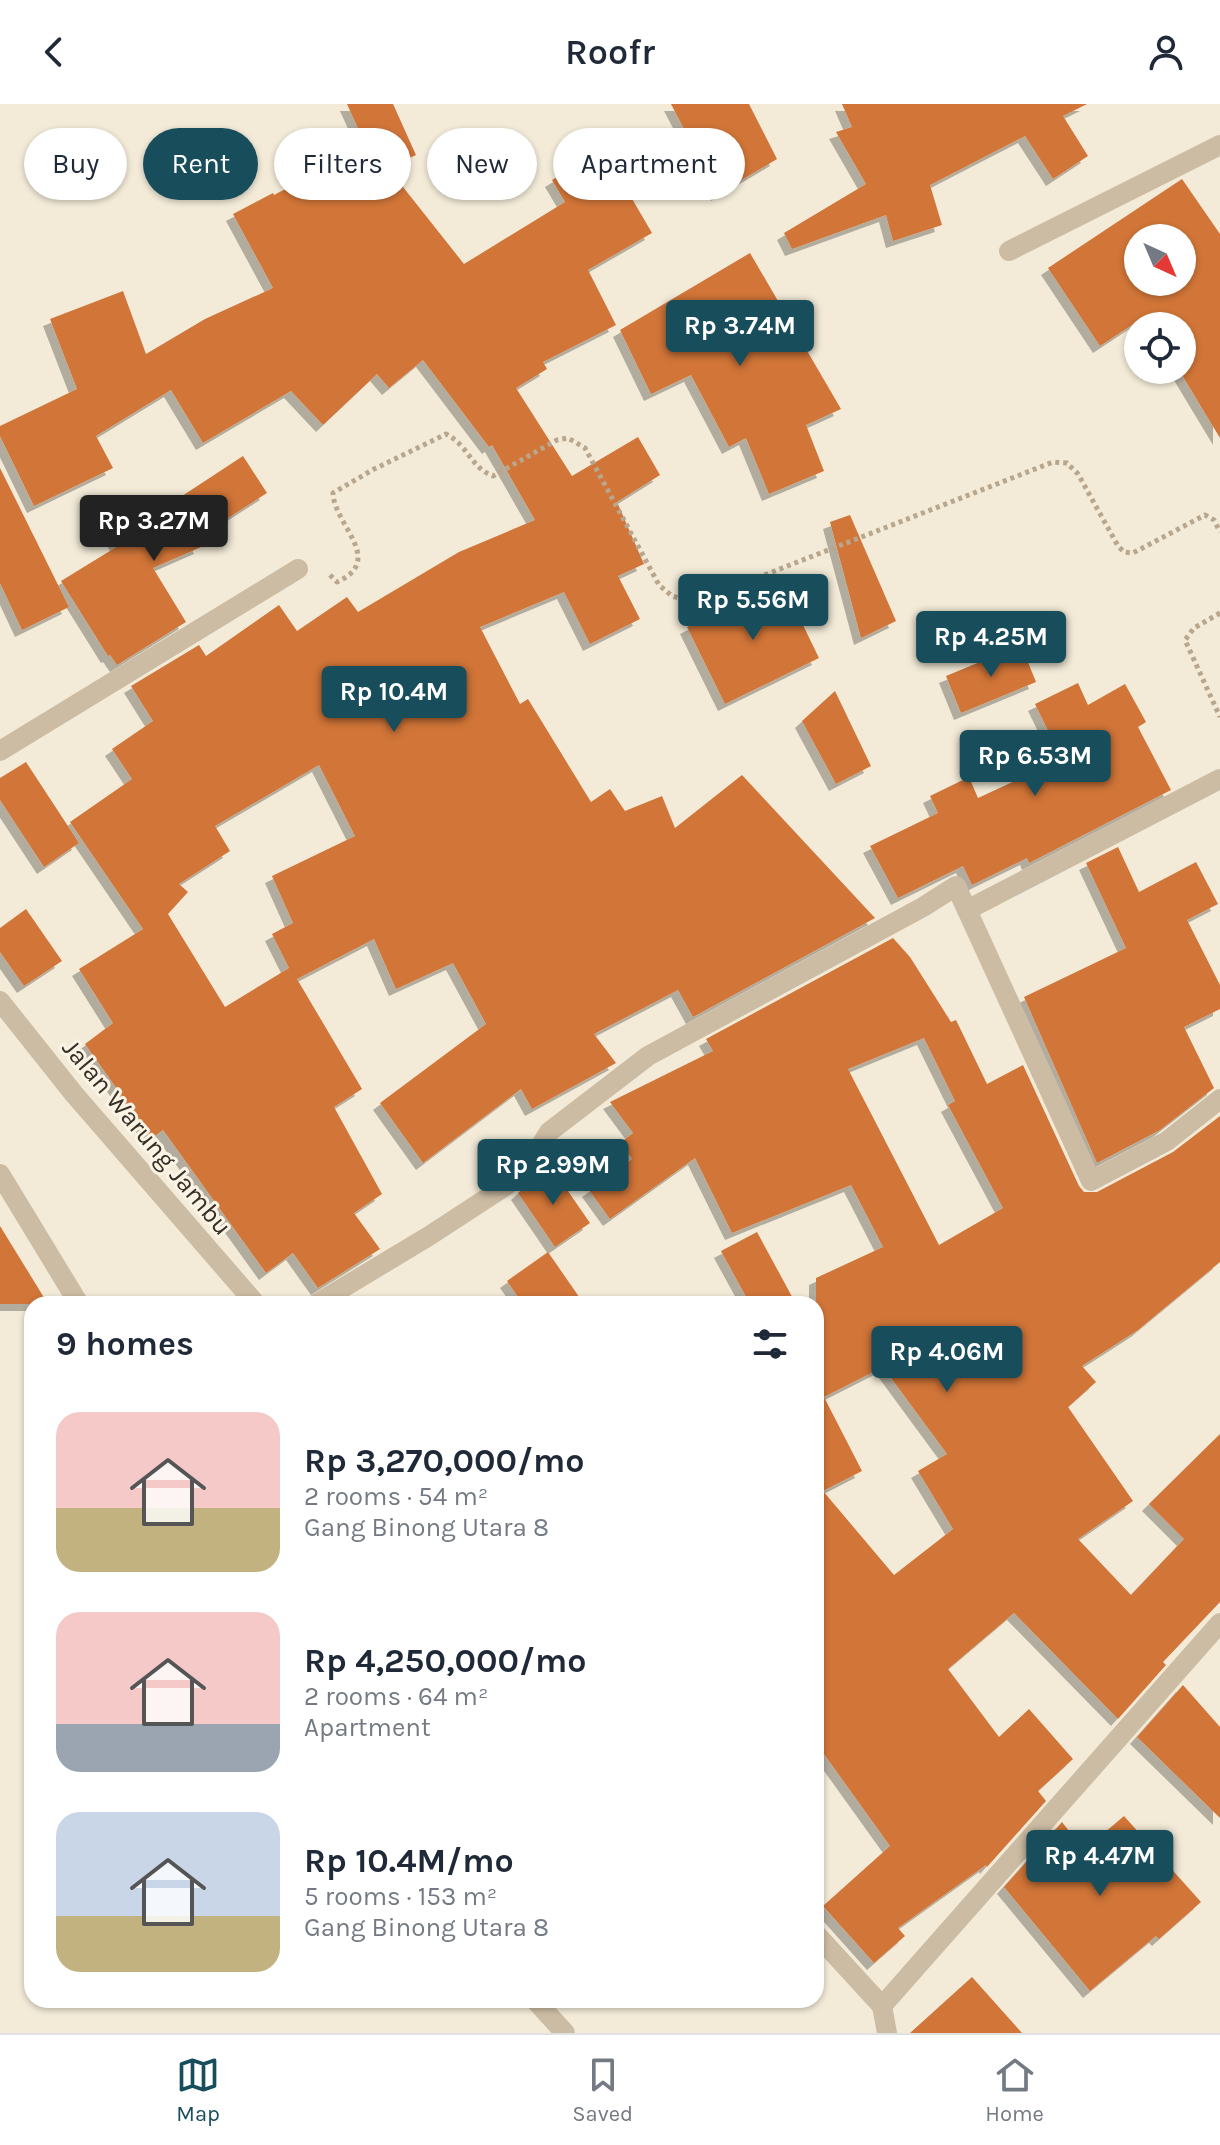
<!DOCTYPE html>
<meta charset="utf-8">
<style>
:root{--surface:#fff;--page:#f6f6f7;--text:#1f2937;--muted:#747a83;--line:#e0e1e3;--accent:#184d5c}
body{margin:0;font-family:Karla,sans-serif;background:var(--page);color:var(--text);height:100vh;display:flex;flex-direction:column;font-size:30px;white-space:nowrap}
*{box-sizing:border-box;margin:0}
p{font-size:26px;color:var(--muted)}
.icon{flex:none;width:44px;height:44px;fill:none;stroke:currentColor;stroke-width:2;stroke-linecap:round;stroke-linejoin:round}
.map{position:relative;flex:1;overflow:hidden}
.drawer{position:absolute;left:24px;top:1192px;width:800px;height:712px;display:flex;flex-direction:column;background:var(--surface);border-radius:24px;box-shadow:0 2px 6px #0004}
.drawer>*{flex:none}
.hud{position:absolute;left:24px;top:24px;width:800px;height:72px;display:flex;gap:16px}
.needle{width:52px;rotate:136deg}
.fabs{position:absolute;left:1124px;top:120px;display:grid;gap:16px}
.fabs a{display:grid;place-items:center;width:72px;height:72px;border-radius:50%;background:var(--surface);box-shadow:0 2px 6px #0004;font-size:40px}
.price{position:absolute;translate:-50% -68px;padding:0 18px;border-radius:8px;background:var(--accent);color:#fff;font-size:26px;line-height:52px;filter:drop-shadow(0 2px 4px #0008)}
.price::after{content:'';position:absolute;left:50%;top:48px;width:24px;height:18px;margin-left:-12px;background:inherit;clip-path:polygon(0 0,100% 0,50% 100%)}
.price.active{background:#222;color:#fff}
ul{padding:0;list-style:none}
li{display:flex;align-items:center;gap:24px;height:200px;padding:0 32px}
li span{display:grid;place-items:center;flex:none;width:224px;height:160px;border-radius:24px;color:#555}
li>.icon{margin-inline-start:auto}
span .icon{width:96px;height:96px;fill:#fffc;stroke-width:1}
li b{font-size:34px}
h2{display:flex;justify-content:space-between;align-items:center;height:96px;padding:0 32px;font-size:34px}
.pill{padding:0 28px;border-radius:36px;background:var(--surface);box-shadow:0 2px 6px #0004;font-size:28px;line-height:72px}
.pill.active{background:var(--accent);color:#fff}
header{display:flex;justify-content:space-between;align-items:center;height:104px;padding:0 32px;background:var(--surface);font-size:36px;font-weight:600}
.tabs{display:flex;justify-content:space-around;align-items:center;height:112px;border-top:2px solid var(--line);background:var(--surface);font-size:22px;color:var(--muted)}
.tabs a{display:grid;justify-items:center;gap:4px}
.tabs .active{color:var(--accent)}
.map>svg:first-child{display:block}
.building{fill:#d17539;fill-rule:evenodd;filter:url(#shadow)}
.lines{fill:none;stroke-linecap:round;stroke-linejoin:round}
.path{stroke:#b8a68d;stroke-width:5;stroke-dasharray:4 4;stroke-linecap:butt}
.street{stroke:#ccbca3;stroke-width:20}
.labels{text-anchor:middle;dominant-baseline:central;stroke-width:6;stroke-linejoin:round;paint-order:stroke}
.street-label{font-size:26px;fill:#372e26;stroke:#fbf4e5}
</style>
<header><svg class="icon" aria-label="back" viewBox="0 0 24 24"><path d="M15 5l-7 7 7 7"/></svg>Roofr<svg class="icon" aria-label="person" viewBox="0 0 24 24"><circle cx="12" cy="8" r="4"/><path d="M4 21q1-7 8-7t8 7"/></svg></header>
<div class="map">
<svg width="1220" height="1929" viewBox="0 0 1220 1929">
<defs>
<filter id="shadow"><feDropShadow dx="-7" dy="7" stdDeviation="0" flood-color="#0004"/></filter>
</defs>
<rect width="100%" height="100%" fill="#f3ebd8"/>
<g class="building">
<path d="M347,0H393L416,51L388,64L464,160L565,98L552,76L603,45L652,129L588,166L616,221L543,258L547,265L516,284L572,372L638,333L660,371L617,398L644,460L618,472L640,515L590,540L564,488L480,523L520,600L528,595L591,698L610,685L625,707L662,692L675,724L742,671L875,814L693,913L678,886L594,930L616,959L532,1005L521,985L423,1059L380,999L486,920L453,859L396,885L374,835L297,875L362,985L334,1003L382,1090L354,1109L380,1145L318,1184L293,1149L266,1169L163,1026L152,1034L85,940L113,919L79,865L143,825L70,718L132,675L112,645L153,617L131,582L199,541L206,552L279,501L297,527L347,493L358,508L459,448L535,416L492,341L489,343L423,256L389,284L377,270L323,321L291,287L203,339L171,286L96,332L113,364L34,402L0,332V322L77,285L50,215L123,187L146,250L205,215L273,184L233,110L273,89L274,91L366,42ZM319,661L355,732L272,772L293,819L272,830L289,864L225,903L168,810L188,788L179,780L230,747L215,722Z"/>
<path d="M671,0H749L777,55L718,90Z"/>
<path d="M842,0H1087L1063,12L1088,52L1053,75L1025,32L930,81L942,121L893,137L886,111L792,145L784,129L866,80L836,28L852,23Z"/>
<path d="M1182,75L1220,130V334L1179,266H1182V222H1153L1147,211L1100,242L1048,164ZM1138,134H1182V178H1138Z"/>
<path d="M750,149L841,305L806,321L824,367L769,390L746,334L729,343L691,271L651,290L620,226Z"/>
<path d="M243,352L267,389L197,434L201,443L153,464L186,518L117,561L110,551L108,552L61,477L118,442L109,425L179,394Z"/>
<path d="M0,364L69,503L22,526L0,479Z"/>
<path d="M850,411L896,517L861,534L830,418Z"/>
<path d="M781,476L819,554L725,600L687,523Z"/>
<path d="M1021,541L1036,578L961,609L946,572Z"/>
<path d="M1078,579L1088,601L1125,580L1146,618L1138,623L1171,686L1029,759L1027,754L972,781L963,762L898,794L870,742L938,709L930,692L969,673L978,694L1062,655L1035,600Z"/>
<path d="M835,587L871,662L836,680L802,617Z"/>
<path d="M26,658L79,739L44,763L0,696V674Z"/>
<path d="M1118,743L1139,788L1196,758L1218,800L1187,816L1220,881V905L1184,923L1214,984L1160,1026L1097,1059L1024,893L1126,844L1086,759Z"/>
<path d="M26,805L62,857L24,882L0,848V824Z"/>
<path d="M893,834L910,853L951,918L956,916L987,980L1023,961L1079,1082L1084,1088H1097L1173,1048L1220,1012V1158L1138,1226L1082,1262L1096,1278L1068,1303L1133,1397L1078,1435L1131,1491L1184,1435L1149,1400L1220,1330V1498L1163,1558L1166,1561L1118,1615L1014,1509L948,1565L999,1633L1029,1605L1073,1655L1038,1687L1046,1697L987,1763L986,1761L898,1824L905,1832L874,1859L823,1802L890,1742L816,1639V1174L883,1143L851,1081L732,1129L695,1054L610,1115L589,1086L632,1055L620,1039L633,1029L610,998L713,947L706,935ZM924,934L955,997L948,1001L1003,1104L939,1141L848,965ZM883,1263L947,1350L918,1367L953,1425L894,1471L823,1387L862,1367L824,1293Z"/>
<path d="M550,1061L590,1119L555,1143L518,1089Z"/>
<path d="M0,1122L48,1200H0Z"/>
<path d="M757,1128L796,1200H750L721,1147Z"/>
<path d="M548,1148L584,1200H523L507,1177Z"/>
<path d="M1183,1581L1220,1623V1714L1137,1633Z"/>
<path d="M1124,1712L1201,1798L1159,1835L1156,1832L1090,1887L1004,1783L1062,1718L1084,1746Z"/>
<path d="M972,1873L1022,1929H910Z"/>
</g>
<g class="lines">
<g class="path">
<path d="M330,471L337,478C386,456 334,421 333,389L374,365L446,330C469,342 470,363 493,372L557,336L568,334L585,344L659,481L672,492L688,497L744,479L1053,358L1067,359L1078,370L1118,442L1124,448L1133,449L1205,411L1214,416L1220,428"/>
<path d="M1220,509L1194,524L1185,536L1220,613"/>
</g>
<g class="street">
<path d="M1009,147L1220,41"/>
<path d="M0,647L298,465"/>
<path d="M967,806L1220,675"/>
<path d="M0,897L74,990L256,1200"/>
<path d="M0,1070L79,1200"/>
<path d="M316,1200L429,1132L507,1081L532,1056L549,1028L648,952L923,803L956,782L1091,1077L1167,1037L1220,995"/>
<path d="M816,1830L882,1902"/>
<path d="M535,1896L565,1929"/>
<path d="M882,1902L1220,1519"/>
<path d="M882,1902L887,1929"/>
</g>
</g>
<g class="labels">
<g class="street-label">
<text transform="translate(147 1033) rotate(50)">Jalan Warung Jambu</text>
</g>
</g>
</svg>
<div class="fabs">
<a><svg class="needle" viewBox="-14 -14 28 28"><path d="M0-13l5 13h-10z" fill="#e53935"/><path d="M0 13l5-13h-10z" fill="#747a83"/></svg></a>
<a><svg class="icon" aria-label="locate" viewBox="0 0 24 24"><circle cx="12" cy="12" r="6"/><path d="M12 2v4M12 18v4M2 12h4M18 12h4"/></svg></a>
</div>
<b class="price" style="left:740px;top:264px">Rp 3.74M</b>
<b class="price active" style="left:154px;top:459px">Rp 3.27M</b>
<b class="price" style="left:753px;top:538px">Rp 5.56M</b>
<b class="price" style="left:991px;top:575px">Rp 4.25M</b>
<b class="price" style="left:394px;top:630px">Rp 10.4M</b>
<b class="price" style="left:1035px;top:694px">Rp 6.53M</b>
<b class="price" style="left:553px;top:1103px">Rp 2.99M</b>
<b class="price" style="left:947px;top:1290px">Rp 4.06M</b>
<b class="price" style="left:1100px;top:1794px">Rp 4.47M</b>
<div class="hud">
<a class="pill">Buy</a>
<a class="pill active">Rent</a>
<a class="pill">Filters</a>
<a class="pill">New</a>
<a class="pill">Apartment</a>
</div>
<section class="drawer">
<h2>9 homes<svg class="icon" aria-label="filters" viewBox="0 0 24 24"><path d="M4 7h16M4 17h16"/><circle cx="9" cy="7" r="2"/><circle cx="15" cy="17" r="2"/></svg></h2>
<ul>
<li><span style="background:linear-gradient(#f6c9c9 60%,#c2b280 0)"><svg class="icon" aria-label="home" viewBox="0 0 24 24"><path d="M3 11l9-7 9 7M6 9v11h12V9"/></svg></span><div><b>Rp 3,270,000/mo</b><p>2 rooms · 54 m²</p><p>Gang Binong Utara 8</p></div></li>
<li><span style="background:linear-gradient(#f6c9c9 70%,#9aa5b1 0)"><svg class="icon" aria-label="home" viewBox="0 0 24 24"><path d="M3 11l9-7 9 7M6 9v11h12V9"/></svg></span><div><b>Rp 4,250,000/mo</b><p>2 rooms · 64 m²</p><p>Apartment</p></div></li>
<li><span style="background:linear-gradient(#c9d6e8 65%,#c2b280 0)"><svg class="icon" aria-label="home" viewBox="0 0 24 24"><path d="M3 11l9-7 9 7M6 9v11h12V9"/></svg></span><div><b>Rp 10.4M/mo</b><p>5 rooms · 153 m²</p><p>Gang Binong Utara 8</p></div></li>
</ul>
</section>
</div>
<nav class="tabs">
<a class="active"><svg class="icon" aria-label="map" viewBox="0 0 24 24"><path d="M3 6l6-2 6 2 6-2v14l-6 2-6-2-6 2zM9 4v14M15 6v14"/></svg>Map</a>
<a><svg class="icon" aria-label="saved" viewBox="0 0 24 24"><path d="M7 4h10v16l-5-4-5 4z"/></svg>Saved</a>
<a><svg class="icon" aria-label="home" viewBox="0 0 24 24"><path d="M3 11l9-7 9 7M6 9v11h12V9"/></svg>Home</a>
</nav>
